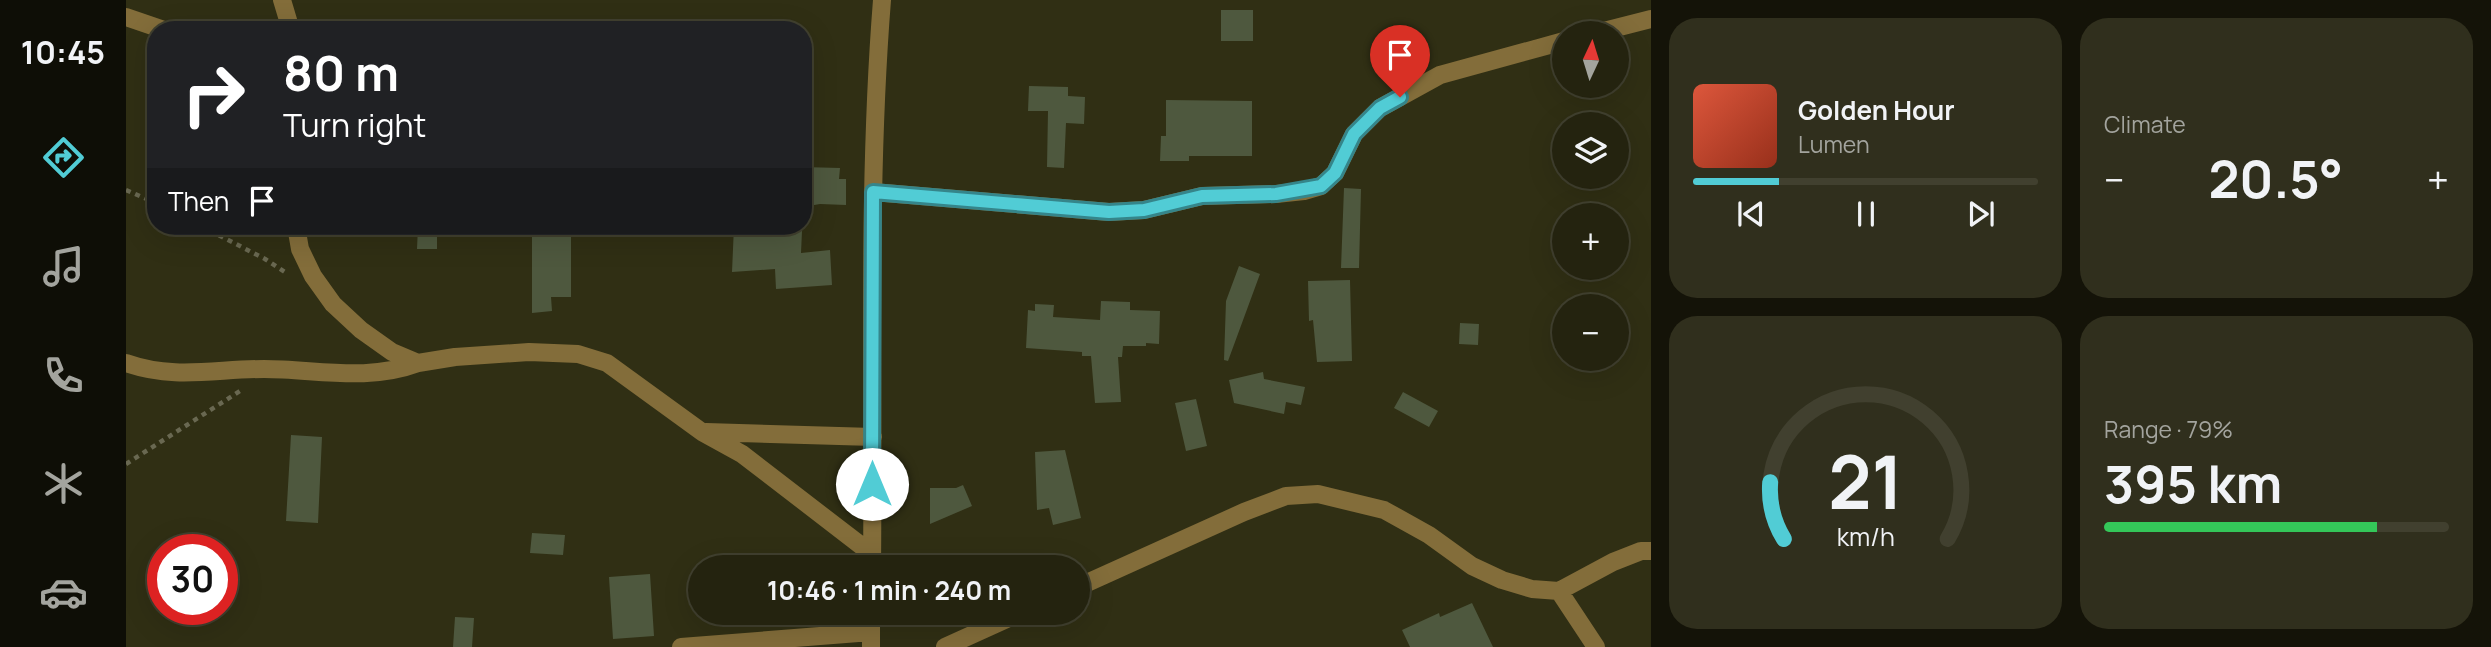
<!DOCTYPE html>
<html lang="en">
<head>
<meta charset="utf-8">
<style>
  :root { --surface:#24230f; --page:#302f1d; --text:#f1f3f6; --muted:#a3a49e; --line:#41402f; --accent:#51ccd5 }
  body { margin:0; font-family:Manrope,sans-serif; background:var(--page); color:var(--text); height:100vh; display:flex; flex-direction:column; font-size:26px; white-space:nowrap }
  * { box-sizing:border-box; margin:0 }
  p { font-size:23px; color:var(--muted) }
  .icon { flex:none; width:38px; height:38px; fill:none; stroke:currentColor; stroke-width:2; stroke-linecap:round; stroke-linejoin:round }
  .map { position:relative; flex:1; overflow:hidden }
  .details { display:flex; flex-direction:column; gap:18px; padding:18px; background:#141308; width:840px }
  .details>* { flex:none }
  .hud { position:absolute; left:21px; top:21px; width:665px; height:214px; border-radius:28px; box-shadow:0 7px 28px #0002,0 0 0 2px var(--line); background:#202124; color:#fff; overflow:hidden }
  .needle { width:46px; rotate:4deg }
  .fabs { position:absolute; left:1426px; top:21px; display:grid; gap:14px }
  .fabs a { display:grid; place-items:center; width:77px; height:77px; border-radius:50%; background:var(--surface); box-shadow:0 7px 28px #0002,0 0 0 2px var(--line); font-size:35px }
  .speed { position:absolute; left:21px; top:534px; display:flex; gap:14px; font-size:35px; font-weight:700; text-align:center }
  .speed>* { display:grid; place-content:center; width:91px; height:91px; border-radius:50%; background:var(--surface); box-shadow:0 7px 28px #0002,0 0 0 2px var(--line); line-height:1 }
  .speed .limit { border:10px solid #d22; background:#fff; color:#111 }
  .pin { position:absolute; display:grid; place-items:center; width:60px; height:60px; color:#fff; margin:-72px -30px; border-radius:50% 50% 50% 0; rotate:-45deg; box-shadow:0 0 7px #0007 }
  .pin .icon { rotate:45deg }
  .me { position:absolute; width:77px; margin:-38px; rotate:0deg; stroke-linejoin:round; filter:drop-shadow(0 0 5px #0008) }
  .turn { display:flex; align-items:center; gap:24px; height:147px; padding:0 21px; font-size:32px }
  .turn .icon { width:91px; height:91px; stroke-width:2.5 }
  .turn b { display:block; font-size:49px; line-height:60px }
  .then { display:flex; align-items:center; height:66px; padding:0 21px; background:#0003; gap:14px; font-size:26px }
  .big { font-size:52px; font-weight:700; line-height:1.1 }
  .details .card { flex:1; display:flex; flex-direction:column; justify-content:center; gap:10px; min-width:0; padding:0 24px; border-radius:28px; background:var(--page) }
  .details .dial { align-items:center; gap:0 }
  .dial svg { height:182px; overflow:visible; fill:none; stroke:var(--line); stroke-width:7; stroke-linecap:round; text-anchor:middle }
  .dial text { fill:var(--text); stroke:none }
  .song { display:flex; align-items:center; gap:21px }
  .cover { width:84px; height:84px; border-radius:10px; background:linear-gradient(135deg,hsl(10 70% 55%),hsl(10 70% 35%)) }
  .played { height:7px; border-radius:4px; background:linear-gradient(90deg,var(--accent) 25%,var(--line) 25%) }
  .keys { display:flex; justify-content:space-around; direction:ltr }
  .heat { display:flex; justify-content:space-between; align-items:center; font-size:38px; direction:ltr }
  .charge { height:10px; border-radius:5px; background:linear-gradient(90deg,#34c759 79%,var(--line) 0) }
  .details .tiles { flex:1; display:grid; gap:18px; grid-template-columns:repeat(2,1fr) }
  .trip { position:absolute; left:562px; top:555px; width:402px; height:70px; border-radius:35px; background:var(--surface); box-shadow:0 7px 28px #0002,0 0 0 2px var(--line); font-weight:700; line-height:70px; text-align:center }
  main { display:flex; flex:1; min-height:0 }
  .tabs { display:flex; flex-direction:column; width:126px; justify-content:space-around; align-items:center; background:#0e0e06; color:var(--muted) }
  .tabs .icon { width:49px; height:49px }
  .tabs .active { color:var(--accent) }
  .tabs b { font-size:32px; color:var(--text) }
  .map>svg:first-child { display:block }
</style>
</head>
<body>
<main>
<nav class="tabs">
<b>10:45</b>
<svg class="icon active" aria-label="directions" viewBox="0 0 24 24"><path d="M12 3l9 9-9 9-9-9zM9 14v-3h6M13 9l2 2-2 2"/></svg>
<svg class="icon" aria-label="music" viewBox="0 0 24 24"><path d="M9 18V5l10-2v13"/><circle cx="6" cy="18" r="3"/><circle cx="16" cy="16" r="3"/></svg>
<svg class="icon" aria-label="phone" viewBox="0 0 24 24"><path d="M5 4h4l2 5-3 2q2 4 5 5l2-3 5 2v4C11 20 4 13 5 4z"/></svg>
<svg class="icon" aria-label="climate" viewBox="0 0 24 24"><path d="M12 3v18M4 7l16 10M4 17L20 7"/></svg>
<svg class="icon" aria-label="car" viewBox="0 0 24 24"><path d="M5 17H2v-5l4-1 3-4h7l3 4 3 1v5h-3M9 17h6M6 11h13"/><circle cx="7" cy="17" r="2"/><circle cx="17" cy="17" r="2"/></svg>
</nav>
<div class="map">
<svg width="1525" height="647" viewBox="0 0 1525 647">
  <rect width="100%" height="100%" fill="#302f14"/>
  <path fill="#4e583e" d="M1095,10H1127V41H1095Z
    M903,86L942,87V96L959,97L958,124L940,123L938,168L921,167L922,111H902Z
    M1040,100L1126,101V156H1063V161H1034L1035,136H1040Z
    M677,167L714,168L713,179H720V205L694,204L677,207Z
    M1218,188L1235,189L1233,268H1215Z
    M292,226H311V249H291Z
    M608,226H636V234L676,231L675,253L704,250L706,285L650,289L649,269L606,272Z
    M445,231V297H425L426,311L406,313V232Z
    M1113,266L1134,274L1102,361L1098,360L1100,301Z
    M1224,280L1226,361L1191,362L1187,320L1183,321L1182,281Z
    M975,301L1004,302V310L1034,311L1033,344L1020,343V346H997L996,357H992L995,402L969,403L965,356H956V352L900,348L902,310L909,311V304L928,305L927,317L974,320Z
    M1334,323L1353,324L1352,345L1333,344Z
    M1137,372L1138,379L1179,387L1175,405L1160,402L1158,414L1108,403L1103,380Z
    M1277,392L1312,411L1303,427L1268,408Z
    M1070,399L1081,446L1060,451L1049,403Z
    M165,435L196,437L192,523L160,521Z
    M939,450L955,518L927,525L923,508L911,510L909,452Z
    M837,485L846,506L804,524V488H830Z
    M406,533L439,535L437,555L404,553Z
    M524,574L528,636L487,639L483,577Z
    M1346,603L1367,647H1284L1276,630L1313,613L1314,617Z
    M329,617L348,618L346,647H327Z"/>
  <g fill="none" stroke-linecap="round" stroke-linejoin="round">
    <path stroke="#696851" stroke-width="4.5" stroke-dasharray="5 5" stroke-linecap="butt" d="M0,190L30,203
      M75,226L139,259L162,274
      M0,464L114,391"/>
    <path stroke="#836d3a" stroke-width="18" d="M156,0L165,30
      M0,17L38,30
      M1470,33L1525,19
      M747,192L983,212L1018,210L1076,196L1150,194L1178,191L1195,186L1209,173L1228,134L1254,108L1314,75L1438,41
      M170,226L174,249L187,276L207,304L235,330L266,352L292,363L329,357L403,352L452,354L481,363L576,432L616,454L746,554
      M0,363C48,380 89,369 138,369C190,369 241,382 292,363
      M580,432L747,437
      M746,567C748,378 741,189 756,0
      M952,587L1118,512L1160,496L1192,494L1258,510L1303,535L1346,566L1376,580L1406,589L1433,591L1487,562L1515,551H1525
      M1433,591L1470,647
      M555,647L745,632
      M745,647V612
      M819,647L896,612"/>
  </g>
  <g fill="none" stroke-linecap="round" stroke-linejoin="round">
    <g stroke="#35858a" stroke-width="18">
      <path id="route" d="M746,484L747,192L983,212L1018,210L1076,196L1150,194L1195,186L1209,173L1228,134L1254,108L1274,97"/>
    </g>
    <use href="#route" stroke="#51ccd5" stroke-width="12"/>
  </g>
</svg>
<div class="fabs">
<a><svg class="needle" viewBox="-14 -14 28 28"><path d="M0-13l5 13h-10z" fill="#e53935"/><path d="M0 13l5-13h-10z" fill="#a3a49e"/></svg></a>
<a><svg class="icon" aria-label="layers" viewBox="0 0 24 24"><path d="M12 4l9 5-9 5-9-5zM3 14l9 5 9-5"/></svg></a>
<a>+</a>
<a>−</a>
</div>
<div class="speed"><div class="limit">30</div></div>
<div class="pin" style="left:1274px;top:97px;background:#d93025"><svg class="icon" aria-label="arrive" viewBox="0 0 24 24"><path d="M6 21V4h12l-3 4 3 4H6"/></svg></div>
<svg class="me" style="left:746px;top:484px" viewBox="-20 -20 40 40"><circle r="19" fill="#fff"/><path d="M0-13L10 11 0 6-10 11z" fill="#51ccd5"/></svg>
<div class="trip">10:46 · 1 min · 240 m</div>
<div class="hud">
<div class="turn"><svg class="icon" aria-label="right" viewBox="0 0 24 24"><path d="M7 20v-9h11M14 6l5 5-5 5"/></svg><div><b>80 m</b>Turn right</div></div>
<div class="then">Then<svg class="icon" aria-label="arrive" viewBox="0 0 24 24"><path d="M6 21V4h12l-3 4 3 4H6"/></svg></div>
</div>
</div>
<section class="details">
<div class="tiles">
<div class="card">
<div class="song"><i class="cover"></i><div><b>Golden Hour</b><p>Lumen</p></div></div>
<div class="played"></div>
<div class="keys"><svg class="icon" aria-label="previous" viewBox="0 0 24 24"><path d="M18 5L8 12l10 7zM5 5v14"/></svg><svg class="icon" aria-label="pause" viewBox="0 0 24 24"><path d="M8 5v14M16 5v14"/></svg><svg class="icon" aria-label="next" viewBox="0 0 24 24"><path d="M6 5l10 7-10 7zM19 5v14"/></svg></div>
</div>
<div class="card"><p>Climate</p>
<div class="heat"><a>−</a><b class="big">20.5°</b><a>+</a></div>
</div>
<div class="card dial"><svg viewBox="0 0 100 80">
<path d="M14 69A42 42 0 1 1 86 69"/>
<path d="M14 69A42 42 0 0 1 8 44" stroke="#51ccd5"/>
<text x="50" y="56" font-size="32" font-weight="700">21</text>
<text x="50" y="72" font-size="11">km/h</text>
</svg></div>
<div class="card"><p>Range · 79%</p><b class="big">395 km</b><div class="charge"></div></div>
</div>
</section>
</main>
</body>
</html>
